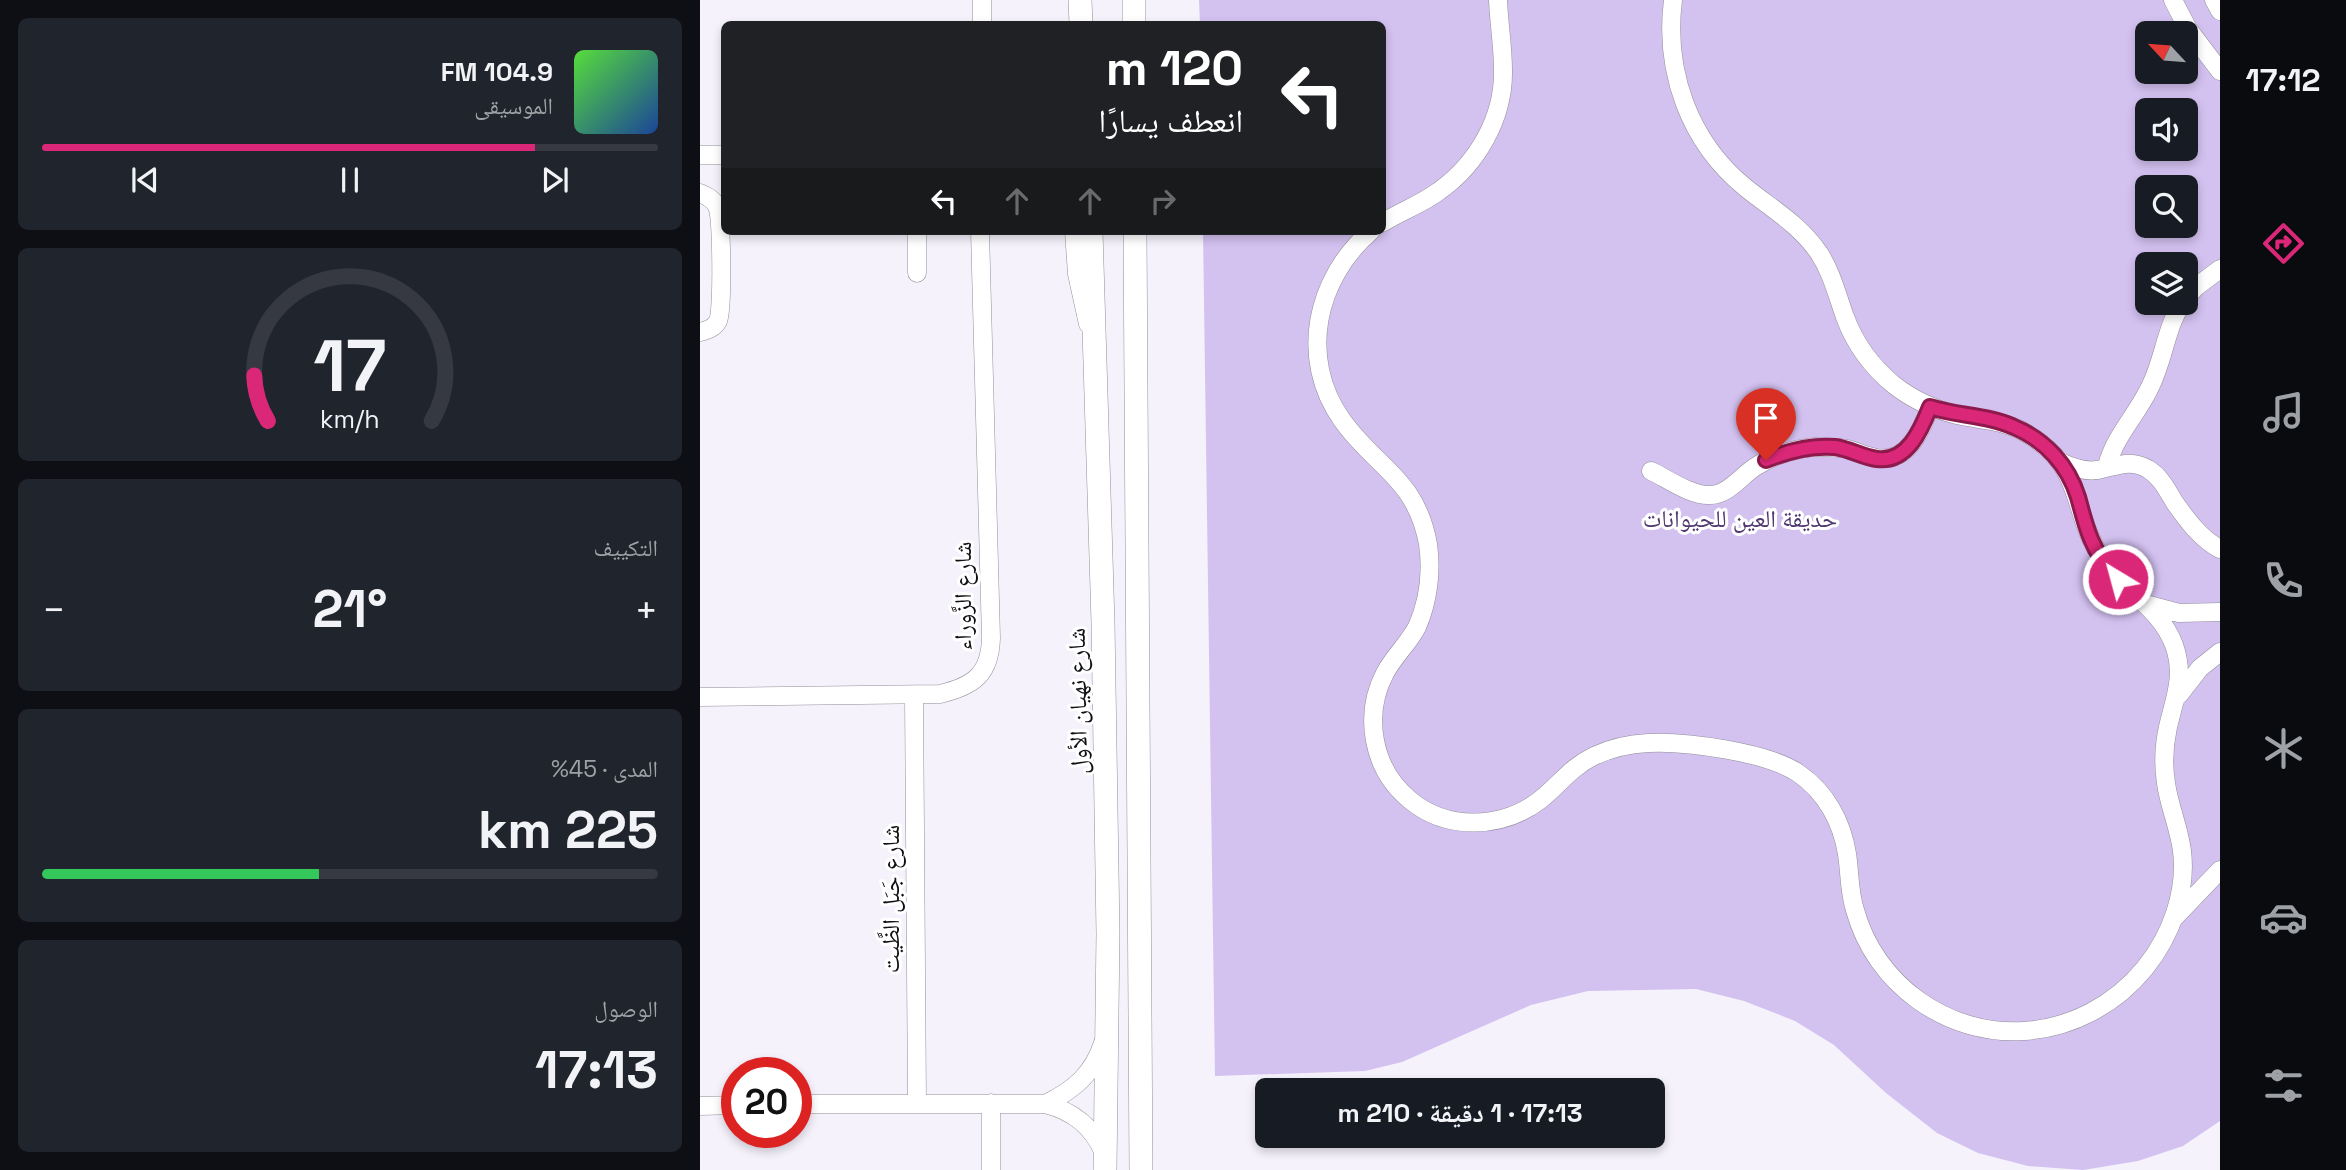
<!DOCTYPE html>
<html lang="ar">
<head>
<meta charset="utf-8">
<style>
  :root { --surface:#171b24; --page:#20242c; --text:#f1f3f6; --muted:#9ea1a6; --line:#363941; --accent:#db2777 }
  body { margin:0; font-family:"Space Grotesk","Noto Naskh Arabic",sans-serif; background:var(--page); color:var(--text); direction:rtl; height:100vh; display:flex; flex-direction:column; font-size:26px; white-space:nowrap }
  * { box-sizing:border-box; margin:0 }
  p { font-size:23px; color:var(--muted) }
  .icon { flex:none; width:38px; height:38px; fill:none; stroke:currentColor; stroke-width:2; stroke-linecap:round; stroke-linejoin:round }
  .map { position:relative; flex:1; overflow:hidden; direction:ltr }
  .side { display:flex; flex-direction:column; gap:18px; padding:18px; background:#0d0f14; width:700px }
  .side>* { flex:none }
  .banner { position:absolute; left:21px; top:21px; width:665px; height:214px; border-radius:10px; box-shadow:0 4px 10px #0003; direction:rtl; background:#202124; color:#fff; overflow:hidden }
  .needle { width:46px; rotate:296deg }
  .fabs { position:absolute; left:1435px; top:21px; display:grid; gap:14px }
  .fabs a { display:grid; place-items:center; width:63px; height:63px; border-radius:10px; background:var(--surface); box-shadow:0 4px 10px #0003; font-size:35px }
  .speed { position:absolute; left:21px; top:1057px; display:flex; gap:14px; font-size:35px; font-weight:700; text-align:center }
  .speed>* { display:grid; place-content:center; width:91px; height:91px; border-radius:50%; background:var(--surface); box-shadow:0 4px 10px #0003; line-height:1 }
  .speed .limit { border:10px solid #d22; background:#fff; color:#111 }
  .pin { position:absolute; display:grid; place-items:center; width:60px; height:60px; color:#fff; margin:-72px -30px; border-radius:50% 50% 50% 0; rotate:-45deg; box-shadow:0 0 7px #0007 }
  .pin .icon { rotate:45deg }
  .me { position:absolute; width:77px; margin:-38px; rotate:323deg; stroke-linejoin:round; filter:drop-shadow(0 0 5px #0008) }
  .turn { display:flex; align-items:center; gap:24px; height:147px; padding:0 28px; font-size:32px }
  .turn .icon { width:91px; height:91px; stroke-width:2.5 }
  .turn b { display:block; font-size:49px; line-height:60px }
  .lanes { display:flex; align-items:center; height:66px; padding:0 28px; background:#0003; justify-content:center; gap:35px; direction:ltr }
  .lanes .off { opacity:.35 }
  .big { font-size:52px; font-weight:800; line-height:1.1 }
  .side .widget { flex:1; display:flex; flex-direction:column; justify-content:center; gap:10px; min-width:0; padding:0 24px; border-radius:10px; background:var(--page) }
  .side .dial { align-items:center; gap:0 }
  .dial svg { height:182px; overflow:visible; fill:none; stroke:var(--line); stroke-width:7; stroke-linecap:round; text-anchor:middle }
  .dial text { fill:var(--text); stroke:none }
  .song { display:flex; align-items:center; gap:21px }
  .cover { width:84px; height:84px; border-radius:10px; background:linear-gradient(135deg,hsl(110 70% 55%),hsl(220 70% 35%)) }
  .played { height:7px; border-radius:4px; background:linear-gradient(90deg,var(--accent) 80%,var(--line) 80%) }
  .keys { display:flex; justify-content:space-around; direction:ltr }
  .heat { display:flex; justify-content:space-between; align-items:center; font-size:38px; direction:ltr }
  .charge { height:10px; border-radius:5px; background:linear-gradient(90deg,#34c759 45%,var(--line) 0) }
  .trip { position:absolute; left:555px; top:1078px; width:410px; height:70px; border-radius:10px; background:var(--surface); box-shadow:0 4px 10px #0003; font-weight:800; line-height:70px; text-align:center; direction:rtl }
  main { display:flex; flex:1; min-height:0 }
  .tabs { display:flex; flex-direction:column; width:126px; justify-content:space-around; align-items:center; background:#090b0e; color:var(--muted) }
  .tabs .icon { width:49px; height:49px }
  .tabs .selected { color:var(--accent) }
  .tabs b { font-size:32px; color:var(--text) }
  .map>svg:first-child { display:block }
</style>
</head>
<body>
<main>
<nav class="tabs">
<b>17:12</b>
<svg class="icon selected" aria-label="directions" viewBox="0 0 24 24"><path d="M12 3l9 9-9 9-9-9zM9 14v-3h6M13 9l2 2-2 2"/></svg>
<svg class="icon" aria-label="music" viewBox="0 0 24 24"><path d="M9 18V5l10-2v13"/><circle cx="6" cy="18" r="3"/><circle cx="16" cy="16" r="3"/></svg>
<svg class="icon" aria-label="phone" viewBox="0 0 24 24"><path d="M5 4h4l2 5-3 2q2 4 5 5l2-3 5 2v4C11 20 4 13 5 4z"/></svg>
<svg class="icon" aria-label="climate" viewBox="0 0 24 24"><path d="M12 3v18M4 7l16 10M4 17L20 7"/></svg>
<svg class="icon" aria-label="car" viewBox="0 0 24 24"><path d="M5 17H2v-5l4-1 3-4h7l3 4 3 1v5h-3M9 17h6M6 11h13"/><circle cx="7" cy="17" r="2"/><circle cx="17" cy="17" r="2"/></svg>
<svg class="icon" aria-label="filters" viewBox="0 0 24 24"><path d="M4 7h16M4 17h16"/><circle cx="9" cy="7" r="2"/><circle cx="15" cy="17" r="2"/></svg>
</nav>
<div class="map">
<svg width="1520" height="1170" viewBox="0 0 1520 1170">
  <rect width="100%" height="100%" fill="#f5f2fc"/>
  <path fill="#d3c1f0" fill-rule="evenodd" d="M499,0H1520V1121L1483,1146L1438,1161L1383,1170L1328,1166L1278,1153L1237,1133L1186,1093L1134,1045L1095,1021L1044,1001L996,989L888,991L831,1005L702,1062L665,1071L515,1076L503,231H682V24H500ZM1447,33H1486V72H1447ZM1447,110H1486V149H1447ZM1447,187H1486V226H1447ZM1447,264H1486V303H1447Z"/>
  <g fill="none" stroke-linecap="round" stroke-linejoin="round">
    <g stroke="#928e98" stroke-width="19">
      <path id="minor" d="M1473,0L1488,29L1520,71
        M1514,0L1520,11
        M282,24V0
        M0,155H24
        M0,193C7,196 13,199 17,206C22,218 23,310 18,321C14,328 8,330 0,332
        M682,223C701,211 722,204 739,191C777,164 804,118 803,70C803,47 799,24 798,0
        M217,231V273
        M374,231L377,274L388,324
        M671,231C616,278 598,358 642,420C676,468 716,478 728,544C732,572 728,602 717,627C708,644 694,656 685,673C663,715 672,769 710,800C747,831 802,829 840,800C859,785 871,767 894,756C911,748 929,744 948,743C985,741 1067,752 1098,773C1126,792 1142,822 1147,854C1150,873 1149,892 1155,910C1175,984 1247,1036 1324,1031C1371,1028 1415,1005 1445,968C1471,936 1487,892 1482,851C1479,827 1469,806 1466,783C1463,764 1464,745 1468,727C1475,697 1485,675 1474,645C1460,607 1424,592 1403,560C1369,511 1387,467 1324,432C1303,420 1280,420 1257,415C1233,409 1213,400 1194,385C1172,367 1155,344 1145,317C1137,295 1132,273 1119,253C1099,224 1072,209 1046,188C989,142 964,71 973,0
        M1486,298L1496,287L1520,269
        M1360,462C1371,467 1384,472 1397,470C1416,467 1429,458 1448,469C1461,477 1467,490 1475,503C1487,520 1501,539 1520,549
        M1407,466C1415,435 1438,414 1451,385C1464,358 1466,328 1482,303
        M951,471C968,479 991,496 1010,495C1028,495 1041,476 1055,467C1073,455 1094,449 1115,447C1126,447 1137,447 1147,449C1165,454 1180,464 1198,455C1215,446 1224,423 1230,407
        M1449,605L1479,613L1520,612
        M1479,695L1500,668L1520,652
        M214,696L217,1103
        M0,697L240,694C274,686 290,674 291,638L280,231
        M1475,917L1520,870
        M291,1103V1170
        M96,1104H345C373,1111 392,1126 404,1153
        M345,1104C374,1090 393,1074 403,1043
        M0,1106L37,1105"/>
    </g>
    <g stroke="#928e98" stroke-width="24">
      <path id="major" d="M380,0L381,24
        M434,0V24
        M391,231L403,623L408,933L405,1170
        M435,231L441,1170"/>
    </g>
    <use href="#minor" stroke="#fff" stroke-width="18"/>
    <use href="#major" stroke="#fff" stroke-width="23"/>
  </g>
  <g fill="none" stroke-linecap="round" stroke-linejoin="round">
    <g stroke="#8e194d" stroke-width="18">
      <path id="route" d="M1066,460C1088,451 1111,445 1135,447C1150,449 1162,457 1177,459C1207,463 1221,430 1230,407C1258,416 1288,415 1314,427C1345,440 1368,465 1378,497C1382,511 1385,525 1391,539C1397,554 1407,567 1418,579"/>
    </g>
    <use href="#route" stroke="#db2777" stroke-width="12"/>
  </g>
  <g text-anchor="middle" stroke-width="6" stroke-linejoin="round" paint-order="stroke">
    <g font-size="24" fill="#503770" stroke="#fff">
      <text x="1040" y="527">حديقة العين للحيوانات</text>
    </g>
    <g font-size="24" fill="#100f13" stroke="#fff">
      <text transform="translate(263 596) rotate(-90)" y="8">شارع الزَّوراء</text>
      <text transform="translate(378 701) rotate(-91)" y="8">شارع نهيان الأول</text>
      <text transform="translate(191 899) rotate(-90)" y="8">شارع جَبَل الظَّيت</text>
    </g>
  </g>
</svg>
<div class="fabs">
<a><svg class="needle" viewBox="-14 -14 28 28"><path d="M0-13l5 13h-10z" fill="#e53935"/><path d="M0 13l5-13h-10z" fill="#9ea1a6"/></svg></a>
<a><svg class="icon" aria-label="sound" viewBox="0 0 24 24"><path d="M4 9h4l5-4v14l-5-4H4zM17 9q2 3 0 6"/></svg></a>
<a><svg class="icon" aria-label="search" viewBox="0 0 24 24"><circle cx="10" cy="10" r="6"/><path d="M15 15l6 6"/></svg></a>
<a><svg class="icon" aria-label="layers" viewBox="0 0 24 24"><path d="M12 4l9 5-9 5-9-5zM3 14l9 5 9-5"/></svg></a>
</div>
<div class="speed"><div class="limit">20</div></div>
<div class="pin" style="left:1066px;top:460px;background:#d93025"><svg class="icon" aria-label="arrive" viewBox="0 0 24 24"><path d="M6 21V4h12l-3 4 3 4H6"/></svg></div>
<svg class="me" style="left:1418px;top:579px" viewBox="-20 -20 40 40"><circle r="17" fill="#db2777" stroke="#fff" stroke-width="3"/><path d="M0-11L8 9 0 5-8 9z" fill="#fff"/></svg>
<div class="trip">17:13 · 1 دقيقة · 210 m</div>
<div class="banner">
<div class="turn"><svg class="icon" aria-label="left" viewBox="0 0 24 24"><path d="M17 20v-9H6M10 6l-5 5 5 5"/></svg><div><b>120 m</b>انعطف يسارًا</div></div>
<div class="lanes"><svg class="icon" aria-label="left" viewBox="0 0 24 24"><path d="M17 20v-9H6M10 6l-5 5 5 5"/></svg><svg class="icon off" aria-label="ahead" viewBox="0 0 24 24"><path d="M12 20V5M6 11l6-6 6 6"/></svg><svg class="icon off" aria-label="ahead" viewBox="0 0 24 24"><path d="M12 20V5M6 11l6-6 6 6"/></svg><svg class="icon off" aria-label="right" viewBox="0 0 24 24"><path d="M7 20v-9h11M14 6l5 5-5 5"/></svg></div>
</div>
</div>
<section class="side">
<div class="widget">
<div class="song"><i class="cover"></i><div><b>104.9 FM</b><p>الموسيقى</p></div></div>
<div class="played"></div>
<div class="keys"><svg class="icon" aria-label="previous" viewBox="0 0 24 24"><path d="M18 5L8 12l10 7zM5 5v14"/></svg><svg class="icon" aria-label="pause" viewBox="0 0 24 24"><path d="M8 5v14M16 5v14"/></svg><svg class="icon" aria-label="next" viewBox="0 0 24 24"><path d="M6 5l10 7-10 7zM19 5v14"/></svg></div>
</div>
<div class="widget dial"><svg viewBox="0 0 100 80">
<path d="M14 69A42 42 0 1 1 86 69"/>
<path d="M14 69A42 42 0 0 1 8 49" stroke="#db2777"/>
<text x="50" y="56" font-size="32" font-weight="700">17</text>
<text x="50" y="72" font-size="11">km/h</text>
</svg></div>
<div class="widget"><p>التكييف</p>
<div class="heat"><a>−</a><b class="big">21°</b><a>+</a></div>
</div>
<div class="widget"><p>المدى · 45%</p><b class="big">225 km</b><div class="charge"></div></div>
<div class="widget"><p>الوصول</p><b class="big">17:13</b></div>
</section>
</main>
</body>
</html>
